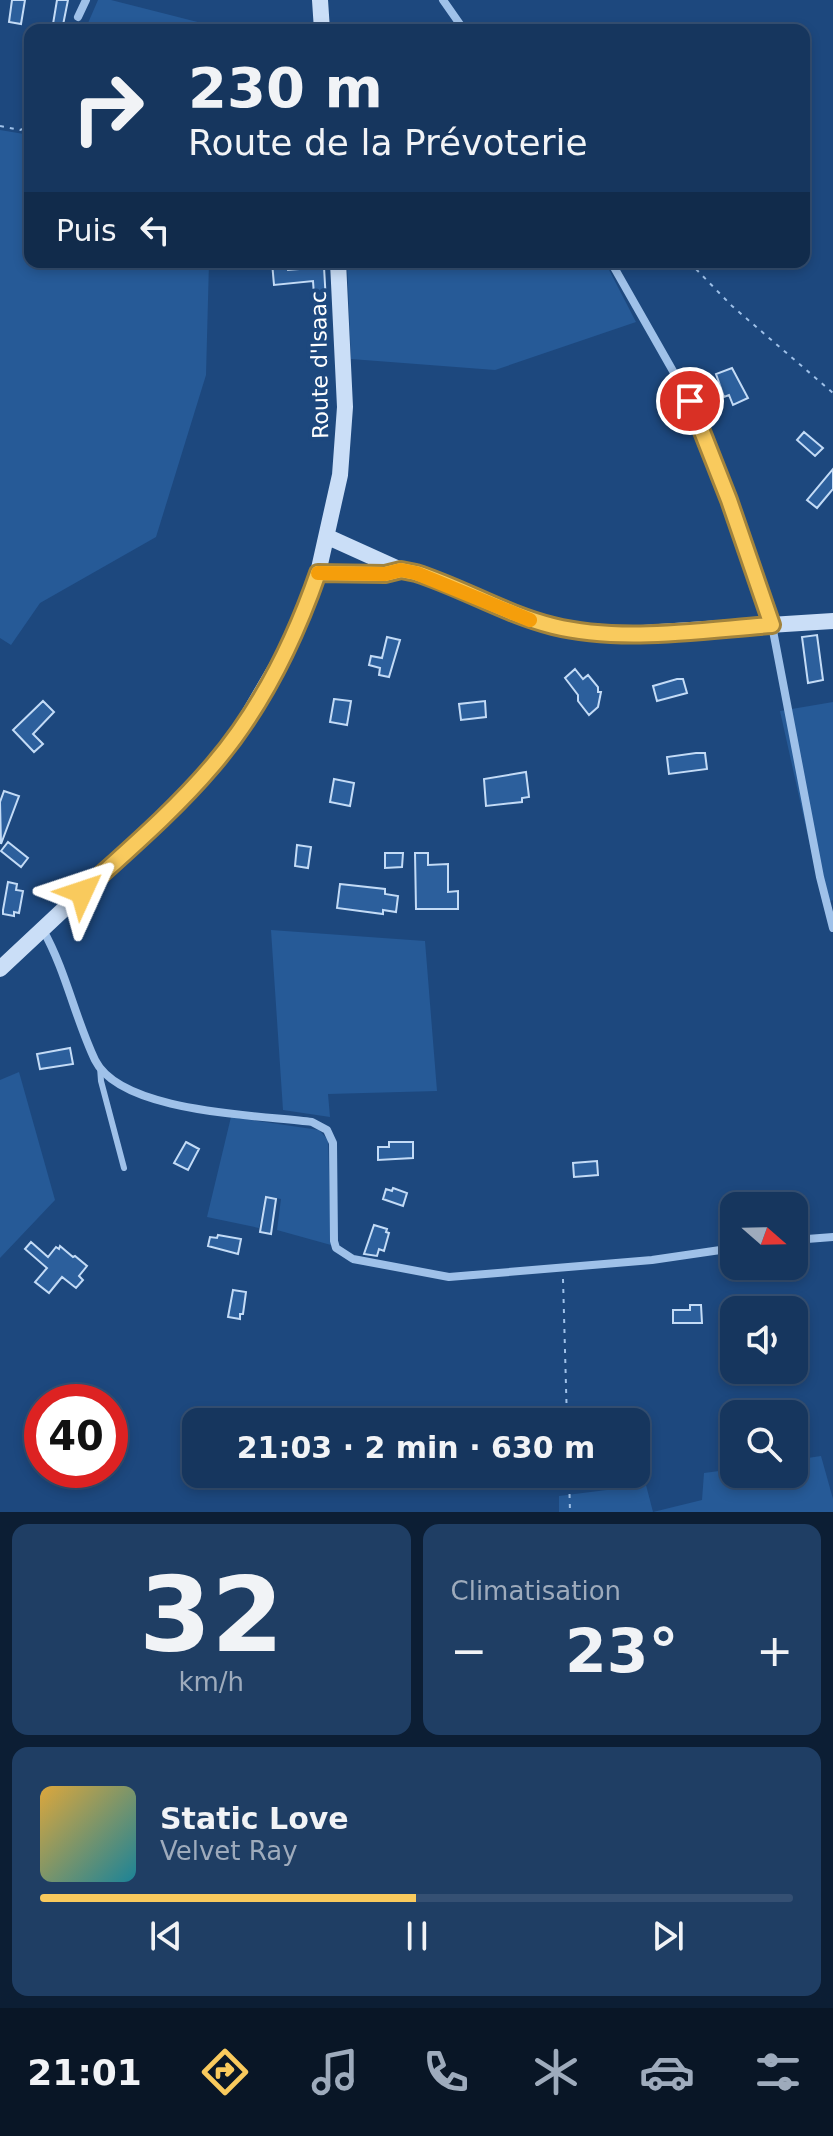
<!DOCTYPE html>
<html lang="fr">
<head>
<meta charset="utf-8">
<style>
  :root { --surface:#16365e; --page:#1f3e64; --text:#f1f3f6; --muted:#9eabbc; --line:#355073; --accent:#f9ca5d }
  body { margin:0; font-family:"DejaVu Sans",sans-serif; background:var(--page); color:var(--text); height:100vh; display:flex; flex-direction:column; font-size:30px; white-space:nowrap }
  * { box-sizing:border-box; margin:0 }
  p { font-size:26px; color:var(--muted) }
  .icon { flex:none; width:44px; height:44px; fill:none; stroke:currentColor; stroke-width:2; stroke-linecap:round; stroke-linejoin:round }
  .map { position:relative; height:1512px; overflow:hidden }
  .drawer { display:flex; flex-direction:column; gap:12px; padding:12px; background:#0c1e34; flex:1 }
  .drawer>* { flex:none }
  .banner { position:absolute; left:24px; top:24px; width:786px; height:244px; border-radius:16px; box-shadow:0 4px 12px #0003,0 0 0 2px var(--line); background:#16365e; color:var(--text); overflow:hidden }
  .needle { width:52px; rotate:110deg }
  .tools { position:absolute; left:720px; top:1192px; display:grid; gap:16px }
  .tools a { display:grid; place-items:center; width:88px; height:88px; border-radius:16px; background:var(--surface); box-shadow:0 4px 12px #0003,0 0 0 2px var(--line); font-size:40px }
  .speed { position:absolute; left:24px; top:1384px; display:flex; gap:16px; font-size:40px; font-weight:700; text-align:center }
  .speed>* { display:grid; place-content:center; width:104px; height:104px; border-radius:50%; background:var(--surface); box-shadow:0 4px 12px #0003,0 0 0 2px var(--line); line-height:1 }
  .speed .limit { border:12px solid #d22; background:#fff; color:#111 }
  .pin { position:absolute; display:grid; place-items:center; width:68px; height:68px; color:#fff; margin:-34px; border:4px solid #fff; border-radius:50%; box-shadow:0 2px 8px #0007 }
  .me { position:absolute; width:88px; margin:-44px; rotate:48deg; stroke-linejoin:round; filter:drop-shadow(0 0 6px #0008) }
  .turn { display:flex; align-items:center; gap:28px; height:168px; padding:0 32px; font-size:36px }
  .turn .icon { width:104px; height:104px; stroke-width:2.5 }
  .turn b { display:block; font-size:56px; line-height:68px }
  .then { display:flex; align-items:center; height:76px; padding:0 32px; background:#0003; gap:16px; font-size:30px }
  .big { font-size:60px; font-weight:600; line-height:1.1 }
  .drawer .widget { flex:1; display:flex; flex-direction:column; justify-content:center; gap:12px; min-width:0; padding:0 28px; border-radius:16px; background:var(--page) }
  .drawer .dial { align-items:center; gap:0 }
  .dial b { font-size:104px; line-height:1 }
  .song { display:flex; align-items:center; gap:24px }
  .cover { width:96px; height:96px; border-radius:12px; background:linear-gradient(135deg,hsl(40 70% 55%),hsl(190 70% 35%)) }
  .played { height:8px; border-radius:4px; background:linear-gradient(90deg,var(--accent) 50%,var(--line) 50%) }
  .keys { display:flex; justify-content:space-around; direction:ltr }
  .heat { display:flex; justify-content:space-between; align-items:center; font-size:44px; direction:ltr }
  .drawer .tiles { flex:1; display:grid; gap:12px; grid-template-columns:1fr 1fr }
  .widget:last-child { grid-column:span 2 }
  .trip { position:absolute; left:182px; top:1408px; width:468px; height:80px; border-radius:16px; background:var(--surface); box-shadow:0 4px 12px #0003,0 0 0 2px var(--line); font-weight:600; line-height:80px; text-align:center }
  .tabs { display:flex; height:128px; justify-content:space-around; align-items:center; background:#091626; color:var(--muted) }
  .tabs .icon { width:56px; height:56px }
  .tabs .on { color:var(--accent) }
  .tabs b { font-size:36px; color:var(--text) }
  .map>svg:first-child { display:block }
</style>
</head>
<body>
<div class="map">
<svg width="833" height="1512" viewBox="0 0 833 1512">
  <rect width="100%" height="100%" fill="#1d487e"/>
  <path fill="#265a97" d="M98,0H111L229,30H85Z
    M0,130L30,135V262H209L206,375L156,537L40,603L11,645L0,638Z
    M347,262H587L606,264L636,322L495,370L351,359Z
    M833,702V900L823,904L780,711Z
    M271,930L425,941L437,1091L328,1094L330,1117L283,1110Z
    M19,1072L55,1200L0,1258V1080Z
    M231,1117L319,1130L328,1140L331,1245L277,1230L281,1199L265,1196L259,1228L207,1217Z
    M821,1456L833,1499V1512H559V1496L646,1485L653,1512L702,1500L704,1473L734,1469V1474H794V1460Z"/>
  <path fill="#2c5f9c" stroke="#c3dbf6" stroke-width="2" d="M12,0H25L21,24L9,22Z
    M57,0H68L62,30H52Z
    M272,262H286L288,270L324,267L328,337L317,338L313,281L274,285Z
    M732,368L748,398L733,405L729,395L724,397L716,374Z
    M804,432L823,448L815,456L797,440Z
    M833,469V489L817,508L807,500Z
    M817,635L823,680L808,683L802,637Z
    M387,637L400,640L389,677L379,675L380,668L369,665L371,656L382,658Z
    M575,669L583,679L588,675L598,687V692H601L598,707L589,715L578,701V695L565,678Z
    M677,679H683L687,693L657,701L653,686Z
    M334,699L351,701L347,725L330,722Z
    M43,701L54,712L33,734L43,744L34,752L13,730Z
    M485,701L486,717L461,720L459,704Z
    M696,753H705L707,769L669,774L667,757Z
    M526,772L529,797L522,798V802L486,806L484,779Z
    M334,779L354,783L350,806L330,802Z
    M4,791L19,796L1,844L0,802Z
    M8,842L28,858L21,867L1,851Z
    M297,845L311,847L308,868L295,866Z
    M385,853H403L402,867L385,868Z
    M415,853H428V865L448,864V892L458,891V909H416Z
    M8,882L17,884L16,890L23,891L19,913L14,912V916L3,914V910Z
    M340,884L385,889V894L398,896L396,912L383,910V914L337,908Z
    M70,1048L73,1064L40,1069L37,1054Z
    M186,1142L199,1149L188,1170L174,1163Z
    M389,1142H413V1158L378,1160V1147H389Z
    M597,1161L598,1175L574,1177L573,1163Z
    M393,1188L407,1193L403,1206L383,1199L386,1189L392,1191Z
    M266,1197L276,1199L271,1234L260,1232Z
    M374,1225L387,1229L386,1232L389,1233L384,1251L379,1249L377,1256L364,1254Z
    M218,1235L241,1239L238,1254L208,1246L210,1237L217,1238Z
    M31,1242L48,1257L56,1247L59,1249L60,1246L73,1257L75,1256L87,1266L79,1276L83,1280L76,1288L62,1277L49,1293L35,1282L47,1268L25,1249Z
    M233,1290L246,1292L243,1314H240V1319L228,1317Z
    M732,1297L758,1300L757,1310H732Z
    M690,1305H701L702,1323H673V1310H690Z"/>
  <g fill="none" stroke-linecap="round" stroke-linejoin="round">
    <path stroke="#9fc1e9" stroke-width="2" stroke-dasharray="4 6" stroke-linecap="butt" d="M0,126L20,130L30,126
      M689,262L732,306L833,393
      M563,1279L567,1422
      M569,1474L570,1512"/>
    <path stroke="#9fc1e9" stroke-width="6" d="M100,1067L101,1081L124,1168"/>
    <path stroke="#9fc1e9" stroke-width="8" d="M443,0L464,30
      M78,17L86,0
      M611,262L690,401L771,620L820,877L833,928
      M43,930C66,971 75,1018 95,1060C121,1113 259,1115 312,1122L327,1130L333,1143L334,1241L336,1248L353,1259L449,1277L652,1260L734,1248
      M794,1240L833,1237"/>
    <path stroke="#cadef7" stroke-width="16" d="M320,0L322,30
      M328,537L401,570L435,579L527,619L574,630L628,634L833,621
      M318,573L385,574L401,570
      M0,969L189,792L238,733L288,647L318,573L340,475L345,407L338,262"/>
  </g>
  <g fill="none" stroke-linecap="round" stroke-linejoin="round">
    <g stroke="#a2833c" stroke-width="20">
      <path id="route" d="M82,892C127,851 174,811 213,765C261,709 294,642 318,573L385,574L401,570L416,573C463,588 505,614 553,626C621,643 703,630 772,625L729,500L690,401"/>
    </g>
    <use href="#route" stroke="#f9ca5d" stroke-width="14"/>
    <path stroke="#f59e0b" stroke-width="14" d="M318,573L385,574L401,570L416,573L530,620"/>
  </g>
  <g text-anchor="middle" stroke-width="8" stroke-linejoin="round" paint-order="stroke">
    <g font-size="22" fill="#fff" stroke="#1d487e">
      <text transform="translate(319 365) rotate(-91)" y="8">Route d'Isaac</text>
    </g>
  </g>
</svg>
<div class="tools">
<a><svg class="needle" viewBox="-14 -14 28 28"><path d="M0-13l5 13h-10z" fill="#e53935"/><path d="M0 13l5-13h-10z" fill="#9eabbc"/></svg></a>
<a><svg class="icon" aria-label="sound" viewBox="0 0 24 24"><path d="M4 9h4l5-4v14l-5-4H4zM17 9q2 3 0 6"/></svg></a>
<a><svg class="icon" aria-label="search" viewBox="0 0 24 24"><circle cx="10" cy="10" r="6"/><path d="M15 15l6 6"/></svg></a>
</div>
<div class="speed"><div class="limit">40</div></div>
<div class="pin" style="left:690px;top:401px;background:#d93025"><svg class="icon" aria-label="arrive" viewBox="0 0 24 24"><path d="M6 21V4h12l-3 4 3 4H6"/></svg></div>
<svg class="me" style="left:82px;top:892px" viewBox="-20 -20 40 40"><path d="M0-17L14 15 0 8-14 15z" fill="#f9ca5d" stroke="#fff" stroke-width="4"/></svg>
<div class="trip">21:03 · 2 min · 630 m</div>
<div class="banner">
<div class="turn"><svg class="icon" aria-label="right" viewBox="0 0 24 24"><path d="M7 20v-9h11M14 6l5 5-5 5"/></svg><div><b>230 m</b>Route de la Prévoterie</div></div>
<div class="then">Puis<svg class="icon" aria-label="left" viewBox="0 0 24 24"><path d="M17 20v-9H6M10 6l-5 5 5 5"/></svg></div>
</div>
</div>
<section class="drawer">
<div class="tiles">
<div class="widget dial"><b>32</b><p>km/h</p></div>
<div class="widget"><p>Climatisation</p>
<div class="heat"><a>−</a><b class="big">23°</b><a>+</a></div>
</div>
<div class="widget">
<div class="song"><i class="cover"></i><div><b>Static Love</b><p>Velvet Ray</p></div></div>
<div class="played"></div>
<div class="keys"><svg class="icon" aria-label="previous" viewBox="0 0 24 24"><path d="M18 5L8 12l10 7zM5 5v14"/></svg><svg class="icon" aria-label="pause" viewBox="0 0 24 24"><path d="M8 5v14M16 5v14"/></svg><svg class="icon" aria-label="next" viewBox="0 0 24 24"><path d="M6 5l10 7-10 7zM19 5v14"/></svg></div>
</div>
</div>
</section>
<nav class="tabs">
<b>21:01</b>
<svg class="icon on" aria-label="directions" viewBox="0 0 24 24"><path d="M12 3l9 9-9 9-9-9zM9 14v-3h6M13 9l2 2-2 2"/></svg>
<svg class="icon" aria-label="music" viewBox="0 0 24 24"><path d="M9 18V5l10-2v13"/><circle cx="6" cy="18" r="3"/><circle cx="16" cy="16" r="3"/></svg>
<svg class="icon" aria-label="phone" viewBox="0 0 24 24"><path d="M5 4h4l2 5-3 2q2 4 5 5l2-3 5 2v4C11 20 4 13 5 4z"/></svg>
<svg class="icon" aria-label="climate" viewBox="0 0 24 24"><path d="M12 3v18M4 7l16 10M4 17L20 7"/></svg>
<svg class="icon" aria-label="car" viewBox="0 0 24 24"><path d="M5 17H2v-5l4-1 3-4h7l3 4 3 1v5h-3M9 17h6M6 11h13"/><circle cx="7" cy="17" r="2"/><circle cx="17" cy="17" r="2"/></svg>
<svg class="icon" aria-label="filters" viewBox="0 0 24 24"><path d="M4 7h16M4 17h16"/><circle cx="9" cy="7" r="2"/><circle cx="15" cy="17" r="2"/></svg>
</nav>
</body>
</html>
